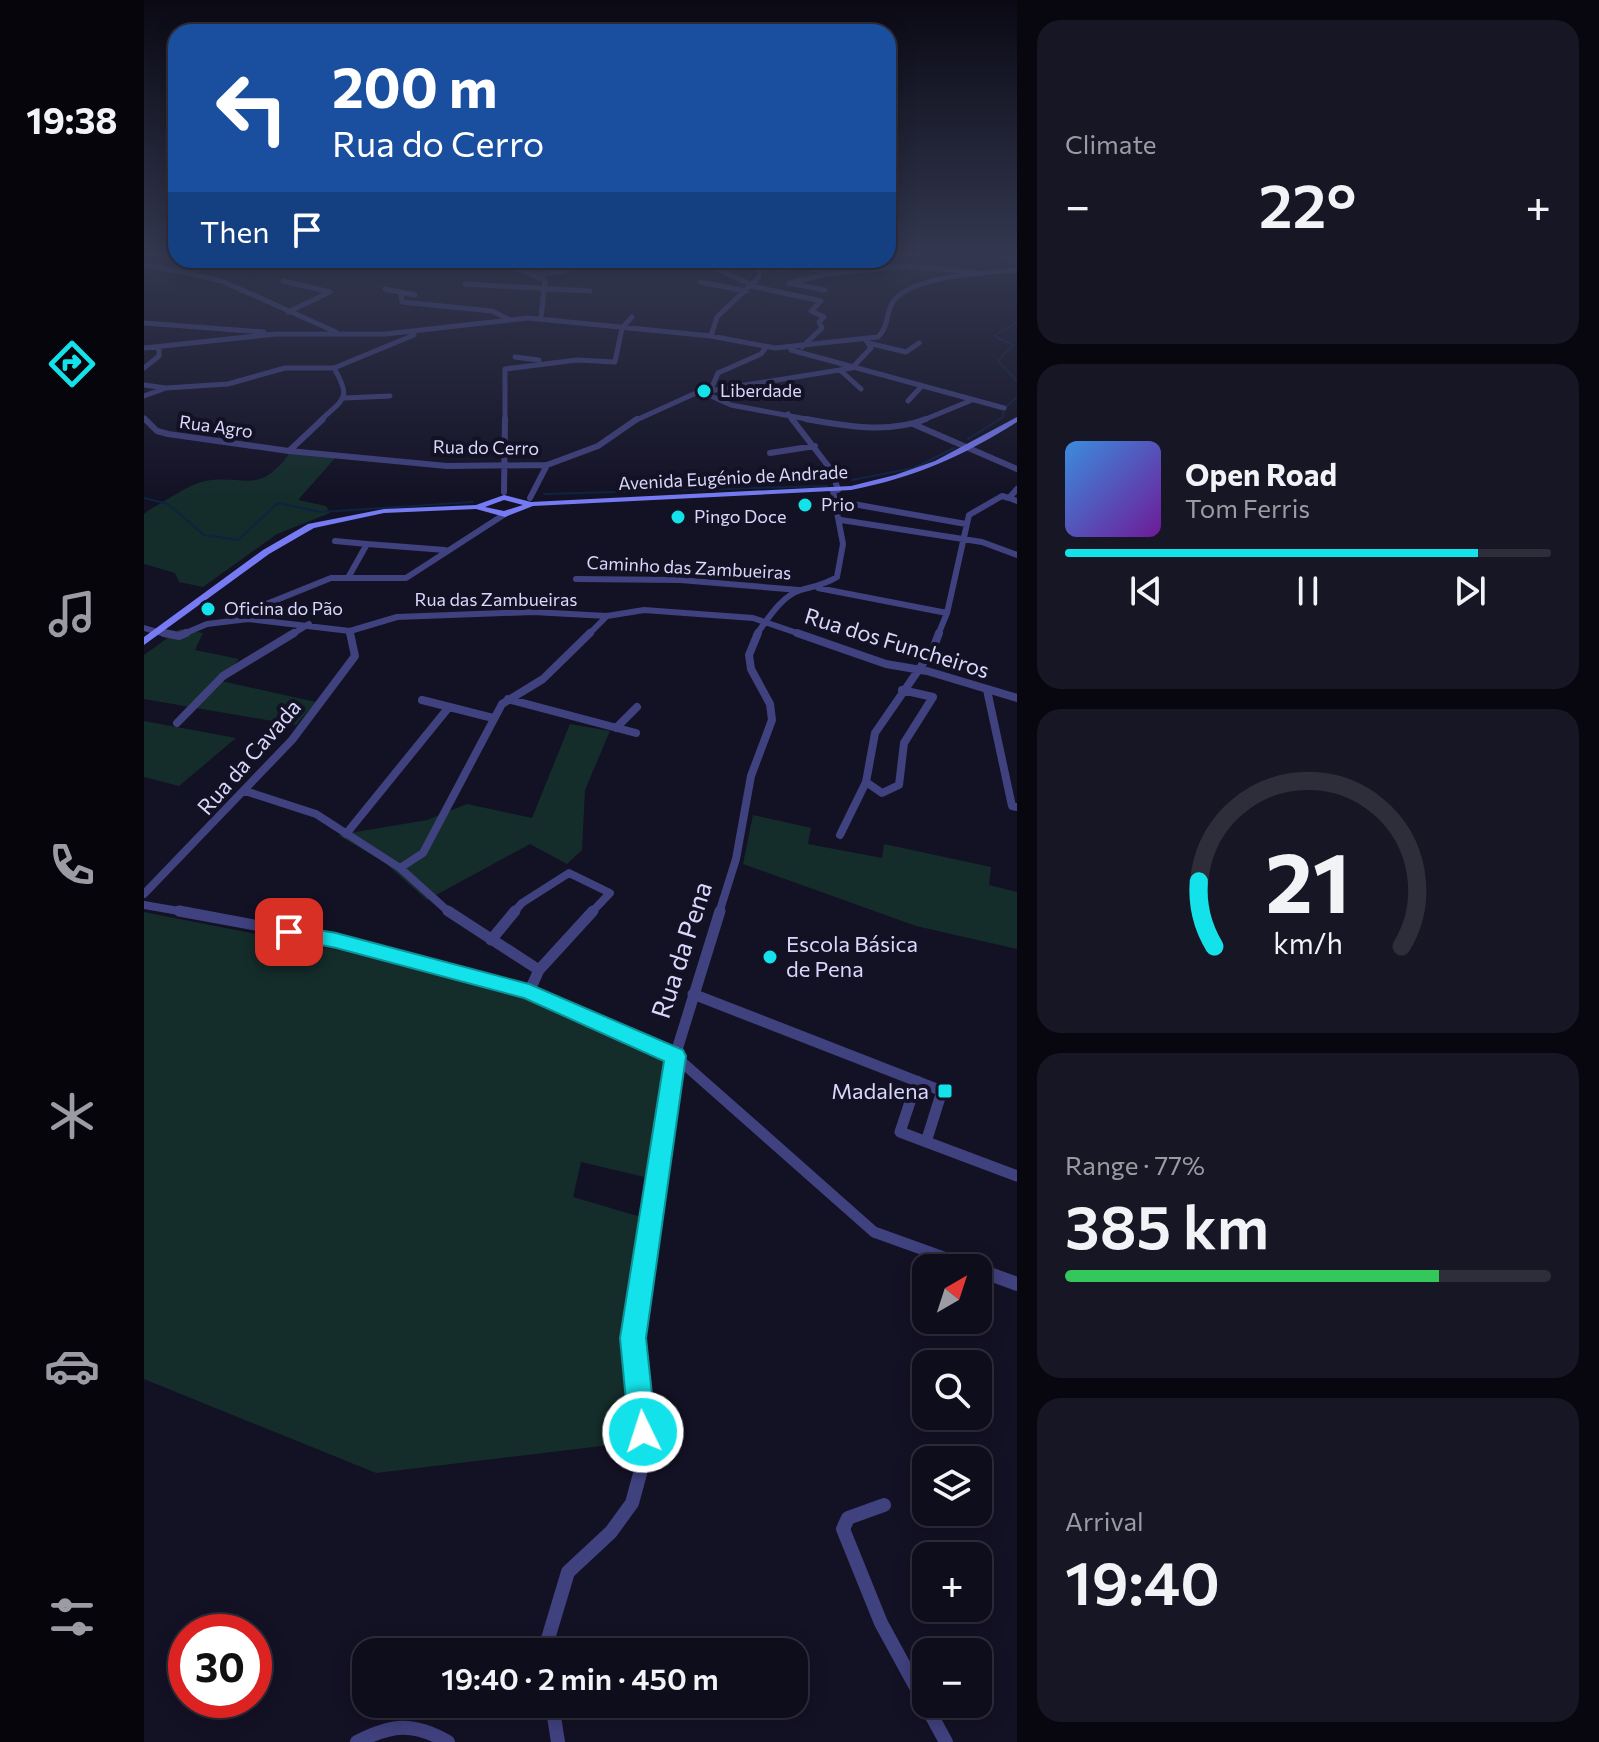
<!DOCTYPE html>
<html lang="en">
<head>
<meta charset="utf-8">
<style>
  :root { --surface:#0e0d1b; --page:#171624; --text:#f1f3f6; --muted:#9b9ca3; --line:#2e2d3a; --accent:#14e2ea }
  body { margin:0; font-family:Commissioner,sans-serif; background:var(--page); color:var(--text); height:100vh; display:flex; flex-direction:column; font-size:30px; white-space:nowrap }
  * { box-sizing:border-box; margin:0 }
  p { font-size:26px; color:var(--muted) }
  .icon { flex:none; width:44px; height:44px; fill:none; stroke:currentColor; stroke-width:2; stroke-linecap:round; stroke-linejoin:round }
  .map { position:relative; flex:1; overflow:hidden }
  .side { display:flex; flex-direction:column; gap:20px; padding:20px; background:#08070f; width:582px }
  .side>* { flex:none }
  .top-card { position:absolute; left:24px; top:24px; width:728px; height:244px; border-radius:24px; box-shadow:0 4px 20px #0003,0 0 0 2px var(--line); background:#1a4fa0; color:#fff; overflow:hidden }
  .needle { width:52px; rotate:39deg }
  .fabs { position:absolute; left:768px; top:1254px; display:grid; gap:16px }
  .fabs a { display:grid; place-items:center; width:80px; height:80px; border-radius:16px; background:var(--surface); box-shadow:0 4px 20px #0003,0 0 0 2px var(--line); font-size:40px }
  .speed { position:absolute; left:24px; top:1614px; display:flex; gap:16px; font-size:40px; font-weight:700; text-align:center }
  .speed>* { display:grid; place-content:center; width:104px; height:104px; border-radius:50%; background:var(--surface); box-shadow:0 4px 20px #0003,0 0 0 2px var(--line); line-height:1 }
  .speed .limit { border:12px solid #d22; background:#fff; color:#111 }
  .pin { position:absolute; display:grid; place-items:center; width:68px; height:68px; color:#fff; margin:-34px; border-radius:16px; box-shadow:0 4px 12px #0006 }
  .me { position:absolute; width:88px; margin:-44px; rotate:356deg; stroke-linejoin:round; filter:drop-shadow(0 0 6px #0008) }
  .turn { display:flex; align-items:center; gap:28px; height:168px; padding:0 32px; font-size:36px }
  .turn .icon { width:104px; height:104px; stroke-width:2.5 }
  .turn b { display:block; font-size:56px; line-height:68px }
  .then { display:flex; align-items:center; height:76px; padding:0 32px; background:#0003; gap:16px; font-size:30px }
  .big { font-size:60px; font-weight:600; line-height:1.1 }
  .side .card { flex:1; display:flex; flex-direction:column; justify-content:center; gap:12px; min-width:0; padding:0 28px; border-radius:24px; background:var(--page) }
  .side .dial { align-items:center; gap:0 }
  .dial svg { height:208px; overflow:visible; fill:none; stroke:var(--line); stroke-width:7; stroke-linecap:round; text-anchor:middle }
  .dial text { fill:var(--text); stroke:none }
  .song { display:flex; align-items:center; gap:24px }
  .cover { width:96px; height:96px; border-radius:12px; background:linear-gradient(135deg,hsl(210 70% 55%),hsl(280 70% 35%)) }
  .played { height:8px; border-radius:4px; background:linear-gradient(90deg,var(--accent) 85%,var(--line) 85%) }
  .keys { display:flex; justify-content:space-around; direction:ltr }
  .heat { display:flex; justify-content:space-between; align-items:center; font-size:44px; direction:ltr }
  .charge { height:12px; border-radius:6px; background:linear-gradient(90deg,#34c759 77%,var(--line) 0) }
  .trip { position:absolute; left:208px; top:1638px; width:456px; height:80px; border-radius:24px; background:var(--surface); box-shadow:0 4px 20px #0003,0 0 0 2px var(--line); font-weight:600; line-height:80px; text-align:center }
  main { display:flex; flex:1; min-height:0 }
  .dock { display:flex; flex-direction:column; width:144px; justify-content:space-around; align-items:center; background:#06050b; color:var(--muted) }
  .dock .icon { width:56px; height:56px }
  .dock .on { color:var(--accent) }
  .dock b { font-size:36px; color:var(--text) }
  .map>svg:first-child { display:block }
</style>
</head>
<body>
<main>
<nav class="dock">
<b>19:38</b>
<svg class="icon on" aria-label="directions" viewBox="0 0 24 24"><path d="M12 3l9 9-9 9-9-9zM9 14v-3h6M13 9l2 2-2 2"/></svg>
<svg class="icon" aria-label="music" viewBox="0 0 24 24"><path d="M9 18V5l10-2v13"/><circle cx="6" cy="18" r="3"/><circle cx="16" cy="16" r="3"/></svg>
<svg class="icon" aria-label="phone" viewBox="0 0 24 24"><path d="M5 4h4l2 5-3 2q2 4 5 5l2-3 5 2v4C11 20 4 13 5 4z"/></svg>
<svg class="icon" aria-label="climate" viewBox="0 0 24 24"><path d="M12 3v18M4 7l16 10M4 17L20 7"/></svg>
<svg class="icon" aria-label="car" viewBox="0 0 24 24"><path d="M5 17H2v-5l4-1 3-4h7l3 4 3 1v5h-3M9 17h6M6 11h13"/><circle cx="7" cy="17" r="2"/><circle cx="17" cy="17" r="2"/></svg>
<svg class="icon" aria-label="filters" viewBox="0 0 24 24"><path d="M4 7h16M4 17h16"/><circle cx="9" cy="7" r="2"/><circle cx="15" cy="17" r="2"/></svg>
</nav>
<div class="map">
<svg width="873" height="1742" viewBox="0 0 873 1742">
  <rect width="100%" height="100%" fill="#131124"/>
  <path fill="#142d2b" d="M38,260H111L100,269L72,263L55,272L26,267Z
    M145,454L192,457L154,500L182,506L186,513L133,534L59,587L35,582L31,573L0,564V514L5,510C22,501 43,485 61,481C100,474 114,496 145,454Z
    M36,629L59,633L51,650L95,659L77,681L172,702L152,725L0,699V655Z
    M0,721L92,738L35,786L0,777Z
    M426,724L466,731L441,790L438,850L423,864L386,844L283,900L240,862L194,835L283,820L323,804L388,818Z
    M609,815L667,828L664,844L738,858L740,844L847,867L845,885L873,892V949L772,926L599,864Z
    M0,912L198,951L375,996L524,1062L505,1178L437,1162L429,1197L497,1217L477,1336L491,1442L232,1473L0,1379Z"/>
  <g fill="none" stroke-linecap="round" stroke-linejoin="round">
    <path stroke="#0e233f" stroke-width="2" d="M873,322L850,336L869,345L854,361L873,381
      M862,407L873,397
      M824,439L859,417L860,409
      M708,480L770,468L810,448
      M400,494L683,486
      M0,498L24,504L60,535L94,540L134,503L177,512L329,502"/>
    <path stroke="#40417f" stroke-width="5" d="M855,254L873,263
      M350,260L401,280L397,318
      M554,260L608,285
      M645,260L684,274L760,266L830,272
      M0,264L78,281L192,332
      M234,264L246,260
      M617,264L636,269L656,264
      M392,275L420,271L438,260
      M680,275L645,283L681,290
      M139,281L186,292L144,312
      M556,282L602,291
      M321,284L446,291
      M607,286L677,301L667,311L680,317L675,322L678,328L658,347
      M241,289L271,295
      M257,293L258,302L348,311L364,319
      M0,323L120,332
      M567,336L573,317L615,277L616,260
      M724,343L762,352L775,343
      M0,348L132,334H242L384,318L567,336L631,348L734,337C746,326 741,309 752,298C773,276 843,272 873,270
      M647,350L860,408
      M371,357L395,360
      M0,368L15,356V348
      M696,370L717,389
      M0,385L22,388L0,396
      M568,387L574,373L617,354L622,347
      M22,388L84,384L141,368H190
      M556,391L587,405L673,421
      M201,398L246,396
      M764,401L776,388
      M644,414L649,421
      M0,418L3,421
      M176,421C200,398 208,399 190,368L270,335
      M361,421V369L433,360L471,362L478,328L488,317
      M490,421L552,393L708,368L727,348L722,340
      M777,421L828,400"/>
    <path stroke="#40417f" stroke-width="6" d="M1,419L13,431L24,434L145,451L303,466L403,465L454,446L493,419
      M648,419L688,471L694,490
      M662,419C701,426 744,434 782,419
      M769,424L873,469
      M145,451L179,419
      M626,453L671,446
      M873,489L865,498L873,501
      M360,492L361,419
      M386,498L403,465
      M692,501L822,524
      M697,520L838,542L873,555
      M191,541L223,544
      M205,576L223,544L301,550
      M432,579L536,580L655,590
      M674,588L803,613
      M90,617L187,578H262L361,514
      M206,631L207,635
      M14,632L30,635
      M37,635L63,624L104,619L206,631L253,617L389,612L463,616L500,610L609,618L659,635
      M147,635L165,624
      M444,635L463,616
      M612,635C624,619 637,596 657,590C671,586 680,585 693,577L699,544L689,491
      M794,635L803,613L825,515L858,496L865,498"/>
    <path stroke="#40417f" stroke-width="8" d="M20,633L35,636L42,633
      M653,633L742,664L783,671L873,698
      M843,690L868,806L873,807
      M364,699L492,733
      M278,700L349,718
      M33,723L79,676L150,633
      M472,728L493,707
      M722,782L738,793L755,785L760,743L789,697L758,690
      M101,791L172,814L256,868L306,913
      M202,834L305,707
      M696,835L722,782L731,733L789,649L795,633
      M256,868L279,853L358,704L399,679L446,633
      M0,894L148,740L211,656L206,633
      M0,905L46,913
      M369,913L378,903L425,873L466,893L447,913
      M575,913L592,859L607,776L628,720L626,704L607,669L605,655L614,633"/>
    <path stroke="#40417f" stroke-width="11" d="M35,911L192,940L385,992L531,1056L730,1232L830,1268
      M304,911L395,970
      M347,940L371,911
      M385,992L395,970L449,911
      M549,994L798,1091L782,1142
      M773,1081L756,1132L873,1176
      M834,1269L848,1275
      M498,1275L531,1056L576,911"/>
    <path stroke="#40417f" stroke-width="14" d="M843,1273L873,1284
      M740,1505L704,1518L699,1529L737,1623L802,1742
      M404,1652L403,1642L424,1572L467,1532L488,1503L500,1459L489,1338L499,1273
      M408,1704L414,1742
      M213,1742C248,1724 269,1722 304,1742"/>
    <path fill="#40417f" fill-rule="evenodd" d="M0,625L17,630L18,632L14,635L0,631Z"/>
    <path fill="#767af3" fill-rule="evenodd" d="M873,417V422C817,457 772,477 707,490L389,506L361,517L332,509L240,513L170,528L125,554L0,645V637L119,550L164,524L240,509L332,505L360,495L387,502L707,486L751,475L791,461ZM360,500L379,505L360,511L341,507Z"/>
  </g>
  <linearGradient id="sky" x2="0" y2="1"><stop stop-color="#0a0914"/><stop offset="0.51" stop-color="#333850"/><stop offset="1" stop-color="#333850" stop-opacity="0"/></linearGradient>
  <rect width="873" height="498" fill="url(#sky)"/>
  <path fill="#14e2ea" stroke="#0d9398" stroke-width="2" d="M145,925L192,933L385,984L539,1050L542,1056L502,1338L512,1432L508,1442L499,1446L489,1442L485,1432L476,1338L520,1061L380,998L192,948L138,937L135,932Z"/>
  <g fill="#14e2ea" stroke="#131124" stroke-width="3">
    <circle cx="560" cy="391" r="8"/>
    <circle cx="661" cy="505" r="8"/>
    <circle cx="534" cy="517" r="8"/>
    <circle cx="64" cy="609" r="8"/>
    <circle cx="626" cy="957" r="8"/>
    <rect x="793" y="1083" width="16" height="16" rx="4"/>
  </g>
  <g text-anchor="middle" stroke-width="8" stroke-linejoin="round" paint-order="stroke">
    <g font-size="18" fill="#d9d7fc" stroke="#131124" text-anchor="start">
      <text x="576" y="397">Liberdade</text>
      <text x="677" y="511">Prio</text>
      <text x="550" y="523">Pingo Doce</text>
      <text x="80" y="615">Oficina do Pão</text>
    </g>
    <g font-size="18" fill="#d9d7fc" stroke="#131124">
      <text transform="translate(72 427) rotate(8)" y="6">Rua Agro</text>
      <text transform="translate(342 448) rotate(1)" y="6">Rua do Cerro</text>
      <text transform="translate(589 478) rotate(-3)" y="6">Avenida Eugénio de Andrade</text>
      <text transform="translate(545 568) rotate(3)" y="6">Caminho das Zambueiras</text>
      <text x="352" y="606">Rua das Zambueiras</text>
    </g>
    <g font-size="22" fill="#d9d7fc" stroke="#131124">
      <text transform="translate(753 643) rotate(17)" y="8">Rua dos Funcheiros</text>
      <text transform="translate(105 757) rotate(-49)" y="8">Rua da Cavada</text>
    </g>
    <g font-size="22" fill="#d9d7fc" stroke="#131124" text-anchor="start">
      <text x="642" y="952">Escola Básica<tspan x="642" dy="25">de Pena</tspan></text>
      <text x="785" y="1099" text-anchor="end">Madalena</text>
    </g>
    <g font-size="26" fill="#d9d7fc" stroke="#131124">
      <text transform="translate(538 950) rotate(-72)" y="9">Rua da Pena</text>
    </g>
  </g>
</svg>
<div class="fabs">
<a><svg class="needle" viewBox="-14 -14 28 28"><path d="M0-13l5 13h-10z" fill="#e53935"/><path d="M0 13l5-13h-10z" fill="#9b9ca3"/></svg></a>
<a><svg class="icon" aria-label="search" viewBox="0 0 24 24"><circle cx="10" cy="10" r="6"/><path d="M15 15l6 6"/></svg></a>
<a><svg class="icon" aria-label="layers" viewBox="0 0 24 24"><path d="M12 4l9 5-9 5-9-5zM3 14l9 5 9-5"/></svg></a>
<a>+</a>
<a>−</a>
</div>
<div class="speed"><div class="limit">30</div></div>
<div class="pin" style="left:145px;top:932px;background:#d93025"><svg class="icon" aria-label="arrive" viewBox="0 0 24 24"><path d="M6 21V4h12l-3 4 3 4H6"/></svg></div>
<svg class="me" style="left:499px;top:1432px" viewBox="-20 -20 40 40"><circle r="17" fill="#14e2ea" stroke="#fff" stroke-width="3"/><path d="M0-11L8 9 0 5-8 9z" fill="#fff"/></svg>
<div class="trip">19:40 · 2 min · 450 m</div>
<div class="top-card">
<div class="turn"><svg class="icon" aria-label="left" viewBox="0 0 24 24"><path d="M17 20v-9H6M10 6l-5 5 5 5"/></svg><div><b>200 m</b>Rua do Cerro</div></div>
<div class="then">Then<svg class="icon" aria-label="arrive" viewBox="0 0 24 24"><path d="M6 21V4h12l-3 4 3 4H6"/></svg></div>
</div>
</div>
<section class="side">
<div class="card"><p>Climate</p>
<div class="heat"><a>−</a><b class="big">22°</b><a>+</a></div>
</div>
<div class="card">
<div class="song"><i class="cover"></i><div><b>Open Road</b><p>Tom Ferris</p></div></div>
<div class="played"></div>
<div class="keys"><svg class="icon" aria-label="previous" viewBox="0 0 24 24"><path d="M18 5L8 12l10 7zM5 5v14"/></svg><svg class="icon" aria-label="pause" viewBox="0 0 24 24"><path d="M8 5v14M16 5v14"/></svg><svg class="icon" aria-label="next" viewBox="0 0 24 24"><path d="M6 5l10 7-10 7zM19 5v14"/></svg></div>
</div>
<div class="card dial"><svg viewBox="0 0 100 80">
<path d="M14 69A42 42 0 1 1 86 69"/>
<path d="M14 69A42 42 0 0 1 8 44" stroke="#14e2ea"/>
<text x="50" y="56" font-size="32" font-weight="700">21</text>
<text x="50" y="72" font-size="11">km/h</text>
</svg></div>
<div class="card"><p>Range · 77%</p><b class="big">385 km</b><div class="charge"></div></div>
<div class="card"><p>Arrival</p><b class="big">19:40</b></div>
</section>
</main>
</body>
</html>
